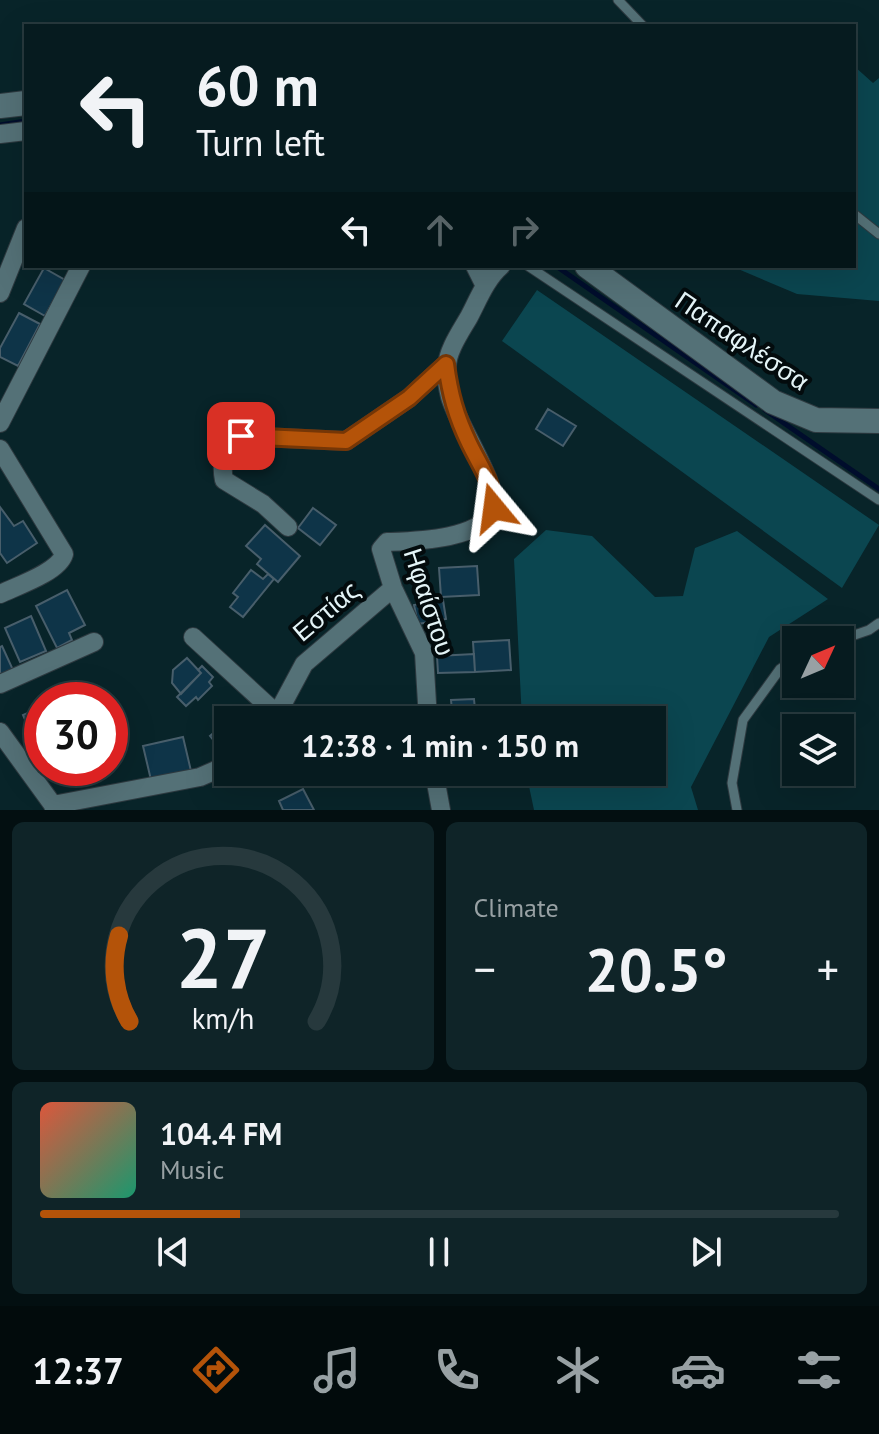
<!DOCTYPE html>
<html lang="en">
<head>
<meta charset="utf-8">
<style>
  :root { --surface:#061b1f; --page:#0f2428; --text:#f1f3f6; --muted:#98a1a4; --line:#27393d; --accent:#b45309 }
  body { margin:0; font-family:"PT Sans",sans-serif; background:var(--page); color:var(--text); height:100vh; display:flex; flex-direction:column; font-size:30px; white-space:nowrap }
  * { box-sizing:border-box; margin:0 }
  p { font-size:26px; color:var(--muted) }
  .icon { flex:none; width:44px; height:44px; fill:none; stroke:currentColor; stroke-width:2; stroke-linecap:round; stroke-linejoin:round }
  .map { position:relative; height:810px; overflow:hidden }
  .panel { display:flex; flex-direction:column; gap:12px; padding:12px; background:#030f11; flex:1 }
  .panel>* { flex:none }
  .hud { position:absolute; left:24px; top:24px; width:832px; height:244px; border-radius:0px; box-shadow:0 8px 32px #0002,0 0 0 2px var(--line); background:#061b1f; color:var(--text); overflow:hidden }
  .needle { width:52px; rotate:46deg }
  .controls { position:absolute; left:782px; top:626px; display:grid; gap:16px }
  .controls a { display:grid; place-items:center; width:72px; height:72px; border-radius:0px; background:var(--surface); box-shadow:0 8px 32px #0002,0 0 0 2px var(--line); font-size:40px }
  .speed { position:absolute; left:24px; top:682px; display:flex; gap:16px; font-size:40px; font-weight:700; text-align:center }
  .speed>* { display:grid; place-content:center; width:104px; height:104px; border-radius:50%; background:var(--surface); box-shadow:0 8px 32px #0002,0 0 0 2px var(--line); line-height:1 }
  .speed .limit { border:12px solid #d22; background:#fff; color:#111 }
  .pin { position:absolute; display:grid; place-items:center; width:68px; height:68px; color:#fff; margin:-34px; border-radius:16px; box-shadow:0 4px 12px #0006 }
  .me { position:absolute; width:88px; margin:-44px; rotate:344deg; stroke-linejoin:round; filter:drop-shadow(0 0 6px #0008) }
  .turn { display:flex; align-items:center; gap:28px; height:168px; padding:0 40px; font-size:36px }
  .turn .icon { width:104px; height:104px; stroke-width:2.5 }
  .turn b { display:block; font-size:56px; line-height:68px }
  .lanes { display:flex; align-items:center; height:76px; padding:0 40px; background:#0003; justify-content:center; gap:40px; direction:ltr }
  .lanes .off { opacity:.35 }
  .big { font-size:60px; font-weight:600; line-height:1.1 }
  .panel .tile { flex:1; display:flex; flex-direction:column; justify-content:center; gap:12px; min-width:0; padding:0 28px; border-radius:12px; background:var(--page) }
  .panel .dial { align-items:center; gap:0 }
  .dial svg { height:208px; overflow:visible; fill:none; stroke:var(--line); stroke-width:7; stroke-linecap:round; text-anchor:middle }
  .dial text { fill:var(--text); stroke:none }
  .song { display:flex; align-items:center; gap:24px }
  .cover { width:96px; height:96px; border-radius:12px; background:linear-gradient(135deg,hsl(10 70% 55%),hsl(160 70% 35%)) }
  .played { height:8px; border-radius:4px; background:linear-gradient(90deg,var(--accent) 25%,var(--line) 25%) }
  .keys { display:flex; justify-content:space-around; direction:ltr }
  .heat { display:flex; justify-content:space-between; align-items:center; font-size:44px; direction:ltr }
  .panel .tiles { flex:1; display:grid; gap:12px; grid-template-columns:1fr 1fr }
  .tile:last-child { grid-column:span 2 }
  .trip { position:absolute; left:214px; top:706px; width:452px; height:80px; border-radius:0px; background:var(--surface); box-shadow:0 8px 32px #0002,0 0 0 2px var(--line); font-weight:600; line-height:80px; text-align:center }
  .dock { display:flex; height:128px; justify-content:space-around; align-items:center; background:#020b0c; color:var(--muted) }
  .dock .icon { width:56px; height:56px }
  .dock .active { color:var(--accent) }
  .dock b { font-size:36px; color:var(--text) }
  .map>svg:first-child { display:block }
</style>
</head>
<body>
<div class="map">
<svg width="879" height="810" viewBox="0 0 879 810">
  <rect width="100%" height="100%" fill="#082429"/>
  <path fill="#0b4650" d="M854,66L873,83L879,78V301L797,294L731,266H854Z
    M537,290L879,525L842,588L502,341Z
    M546,530L592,536L655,597L683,596L695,548L737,531L828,599L769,637L691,787L698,810H534L526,772H652V720H522L514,559Z"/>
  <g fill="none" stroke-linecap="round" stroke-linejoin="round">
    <path stroke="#000d2c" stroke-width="5" d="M0,125L26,121
      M556,266L756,405
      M765,410L879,489"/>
  </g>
  <path fill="#0e3448" stroke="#485e6b" stroke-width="2" d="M44,268L65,280L45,316L24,304Z
    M19,313L40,324L18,366L0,357V348Z
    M548,409L576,426L563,446L536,429Z
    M0,507L14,526L23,521L37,543L7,563L0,553Z
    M313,508L336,525L320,545L298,528Z
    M265,525L300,556L278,582L257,564L261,559L246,546Z
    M477,566L479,595L441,597L439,568Z
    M251,570L263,579L268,574L274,579L243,617L230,607L238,597L233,593Z
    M67,590L85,625L69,633L72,640L57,648L36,606Z
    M443,600L446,619L418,624L414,605Z
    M31,616L46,651L20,662L5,628Z
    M509,640L511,670L475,672L473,642Z
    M2,646L13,670L0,676V647Z
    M474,654L475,672L438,673L437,656Z
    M187,658L201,673L181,694L172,683L173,670Z
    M202,666L213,677L209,682L212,686L198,700L196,697L186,706L177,697L201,673L198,670Z
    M80,691L83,700H56Z
    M474,699L476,720H453L451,700Z
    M42,707V748L38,749L23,715Z
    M238,709L244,716L254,709L263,720H231L228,717Z
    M223,725L228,730L227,757L210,736Z
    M183,737L191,771L151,780L143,746Z
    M303,789L314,810H283L279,801Z"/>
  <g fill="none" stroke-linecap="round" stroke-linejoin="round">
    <g stroke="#2e3a40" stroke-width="11">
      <path id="lane" d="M618,0L643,26
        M854,214L879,234
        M528,266L879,500
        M840,640L869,630L879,623
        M737,810L732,783L743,720L780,669L796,658"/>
    </g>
    <g stroke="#2e3a40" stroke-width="20">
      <path id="street" d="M0,134L26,131
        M475,266L485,286
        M0,293L26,228
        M0,423L81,266
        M0,449L64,554C59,572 17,586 0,594
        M288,527L263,504L224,480C220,460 225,448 241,436L346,441L409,398L446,364
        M193,637L278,715
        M0,684L94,642
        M274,720L304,664L393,588
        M428,720L424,653L393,588L381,549L387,542C414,541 482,540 493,509C501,489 457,423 450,397C448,389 446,376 447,367C447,351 461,331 469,317C478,300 486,279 501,266
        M0,732L53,805L54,810
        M434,772L441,810
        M53,805L200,777L216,770L228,761"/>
    </g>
    <g stroke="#2e3a40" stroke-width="26">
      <path id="secondary" d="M0,106L26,103
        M587,266L773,402L816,420L879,421"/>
    </g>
    <use href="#lane" stroke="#547177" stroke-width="9"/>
    <use href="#street" stroke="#547177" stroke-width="18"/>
    <use href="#secondary" stroke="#547177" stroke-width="24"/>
  </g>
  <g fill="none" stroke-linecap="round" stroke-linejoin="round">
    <g stroke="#753606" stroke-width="20">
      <path id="route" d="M241,436L346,441L409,398L446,364C450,394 456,416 469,443C481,468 492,480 494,508"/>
    </g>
    <use href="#route" stroke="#b45309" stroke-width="14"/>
  </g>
  <g text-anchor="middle" stroke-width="8" stroke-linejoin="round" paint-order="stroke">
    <g font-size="26" fill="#e4f4f7" stroke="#030b0d">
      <text transform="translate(742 341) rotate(34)" y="9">Παπαφλέσσα</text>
      <text transform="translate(429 602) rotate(72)" y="9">Ηφαίστου</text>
      <text transform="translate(326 611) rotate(-40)" y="9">Εστίας</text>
    </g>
  </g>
</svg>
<div class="controls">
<a><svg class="needle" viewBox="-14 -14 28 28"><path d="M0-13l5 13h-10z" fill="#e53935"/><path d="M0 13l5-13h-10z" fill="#98a1a4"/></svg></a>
<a><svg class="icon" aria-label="layers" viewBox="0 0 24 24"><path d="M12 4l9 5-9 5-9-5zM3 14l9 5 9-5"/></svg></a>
</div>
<div class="speed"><div class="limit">30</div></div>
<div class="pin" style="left:241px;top:436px;background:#d93025"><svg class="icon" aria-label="arrive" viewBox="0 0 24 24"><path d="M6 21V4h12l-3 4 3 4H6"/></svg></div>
<svg class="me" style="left:494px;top:508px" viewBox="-20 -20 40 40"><path d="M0-17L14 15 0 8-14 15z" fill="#b45309" stroke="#fff" stroke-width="4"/></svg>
<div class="trip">12:38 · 1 min · 150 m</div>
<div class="hud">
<div class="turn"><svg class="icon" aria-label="left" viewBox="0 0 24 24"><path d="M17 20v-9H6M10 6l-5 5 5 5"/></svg><div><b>60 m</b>Turn left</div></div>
<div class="lanes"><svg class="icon" aria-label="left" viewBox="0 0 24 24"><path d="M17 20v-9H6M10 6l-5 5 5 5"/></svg><svg class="icon off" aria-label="ahead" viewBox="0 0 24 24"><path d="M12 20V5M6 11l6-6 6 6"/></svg><svg class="icon off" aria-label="right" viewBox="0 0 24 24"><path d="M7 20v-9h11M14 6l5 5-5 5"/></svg></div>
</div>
</div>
<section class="panel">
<div class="tiles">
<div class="tile dial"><svg viewBox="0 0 100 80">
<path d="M14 69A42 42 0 1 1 86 69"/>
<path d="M14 69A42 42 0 0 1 10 36" stroke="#b45309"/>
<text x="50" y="56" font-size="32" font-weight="700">27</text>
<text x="50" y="72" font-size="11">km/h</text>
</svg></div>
<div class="tile"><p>Climate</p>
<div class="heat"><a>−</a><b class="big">20.5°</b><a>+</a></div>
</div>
<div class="tile">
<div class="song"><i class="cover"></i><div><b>104.4 FM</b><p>Music</p></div></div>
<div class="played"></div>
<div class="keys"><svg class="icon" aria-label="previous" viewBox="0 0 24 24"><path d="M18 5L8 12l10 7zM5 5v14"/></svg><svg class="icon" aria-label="pause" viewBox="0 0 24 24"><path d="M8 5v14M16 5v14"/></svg><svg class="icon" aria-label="next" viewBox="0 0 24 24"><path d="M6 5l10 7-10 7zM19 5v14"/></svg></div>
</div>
</div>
</section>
<nav class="dock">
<b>12:37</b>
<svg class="icon active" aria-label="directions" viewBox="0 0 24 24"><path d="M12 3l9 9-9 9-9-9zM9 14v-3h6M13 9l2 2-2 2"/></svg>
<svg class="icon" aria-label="music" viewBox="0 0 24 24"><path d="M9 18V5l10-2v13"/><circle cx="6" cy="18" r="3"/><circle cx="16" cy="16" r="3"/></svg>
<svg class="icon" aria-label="phone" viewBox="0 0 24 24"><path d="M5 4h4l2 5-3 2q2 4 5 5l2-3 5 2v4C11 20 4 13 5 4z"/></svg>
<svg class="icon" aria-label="climate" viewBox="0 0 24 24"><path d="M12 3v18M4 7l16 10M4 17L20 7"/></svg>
<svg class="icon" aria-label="car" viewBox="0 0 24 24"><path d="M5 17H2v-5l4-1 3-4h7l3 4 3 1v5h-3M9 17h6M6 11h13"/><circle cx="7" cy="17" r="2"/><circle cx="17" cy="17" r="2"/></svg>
<svg class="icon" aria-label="filters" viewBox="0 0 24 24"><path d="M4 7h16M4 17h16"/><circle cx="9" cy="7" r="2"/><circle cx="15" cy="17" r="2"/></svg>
</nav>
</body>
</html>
